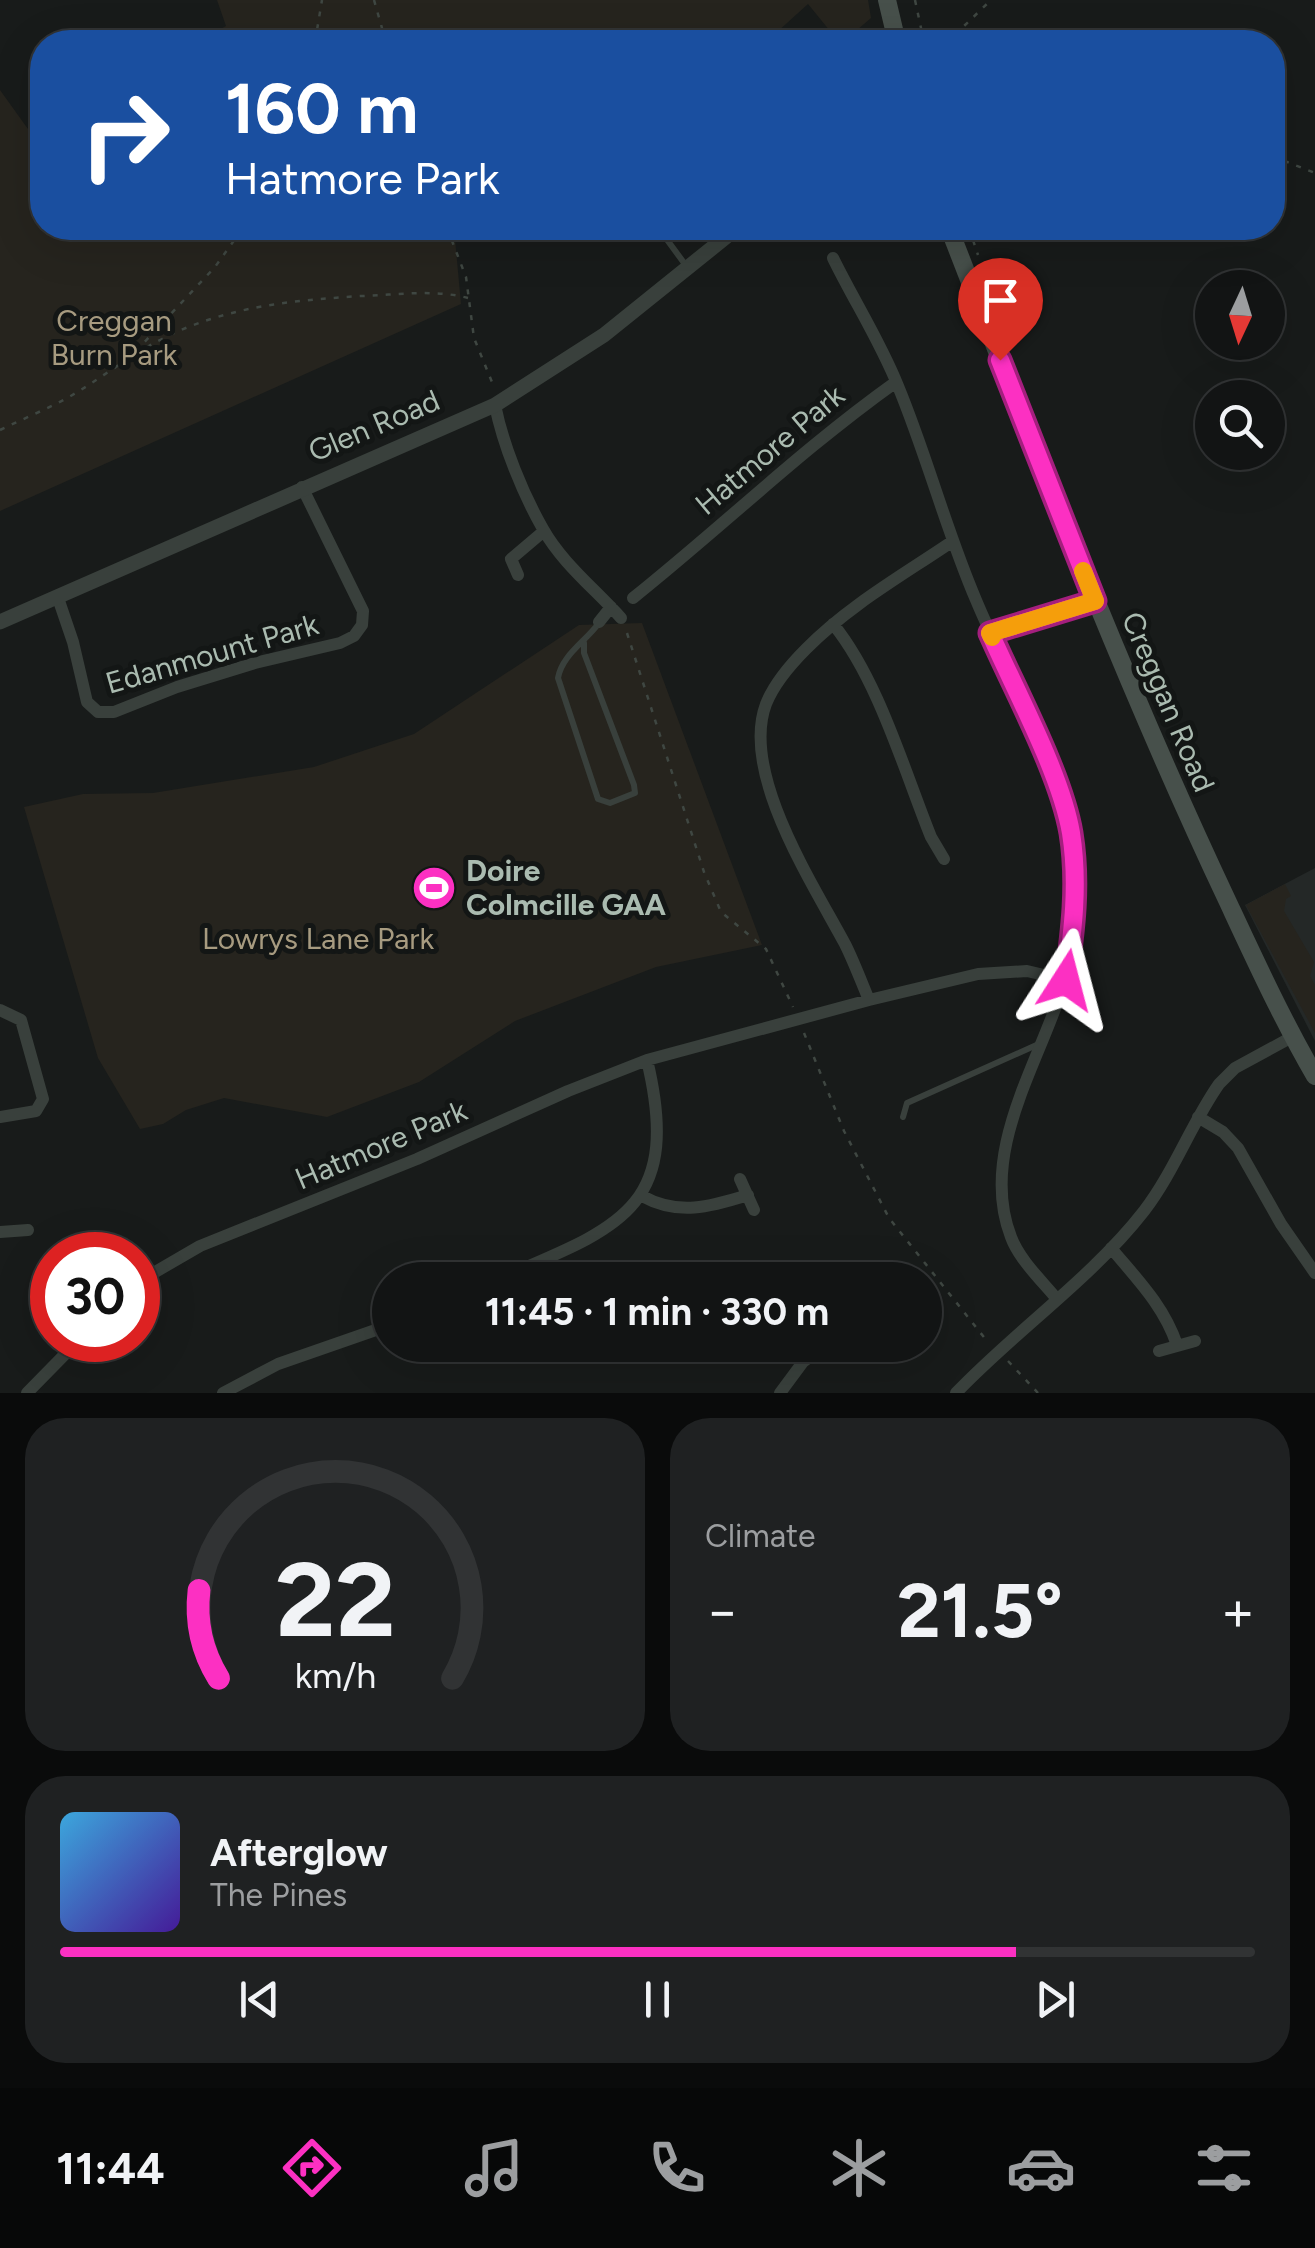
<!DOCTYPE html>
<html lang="en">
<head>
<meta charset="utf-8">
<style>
  :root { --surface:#121414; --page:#1f2122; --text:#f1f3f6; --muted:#9c9ea0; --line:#313334; --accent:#fc30c2 }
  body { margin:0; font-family:Figtree,sans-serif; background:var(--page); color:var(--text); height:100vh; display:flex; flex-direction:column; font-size:38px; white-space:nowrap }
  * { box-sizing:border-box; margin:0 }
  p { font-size:32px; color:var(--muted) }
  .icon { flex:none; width:55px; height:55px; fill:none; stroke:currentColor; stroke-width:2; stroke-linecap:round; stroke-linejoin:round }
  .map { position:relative; height:1393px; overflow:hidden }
  .side { display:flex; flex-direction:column; gap:25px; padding:25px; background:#0a0b0b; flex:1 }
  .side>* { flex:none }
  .guide { position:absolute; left:30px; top:30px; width:1255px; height:210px; border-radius:40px; box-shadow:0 10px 40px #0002,0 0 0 2px var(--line); background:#1a4fa0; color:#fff; overflow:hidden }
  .needle { width:65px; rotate:184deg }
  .buttons { position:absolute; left:1195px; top:270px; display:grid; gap:20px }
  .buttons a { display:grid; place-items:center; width:90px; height:90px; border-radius:50%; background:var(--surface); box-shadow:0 10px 40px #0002,0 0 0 2px var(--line); font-size:50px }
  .speed { position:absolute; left:30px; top:1232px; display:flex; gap:20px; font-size:50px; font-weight:700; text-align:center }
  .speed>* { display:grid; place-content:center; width:130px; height:130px; border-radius:50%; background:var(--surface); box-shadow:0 10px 40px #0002,0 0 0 2px var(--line); line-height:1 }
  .speed .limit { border:15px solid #d22; background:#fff; color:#111 }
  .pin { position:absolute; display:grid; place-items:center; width:85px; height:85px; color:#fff; margin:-102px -42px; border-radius:50% 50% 50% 0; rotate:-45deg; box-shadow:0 0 10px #0007 }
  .pin .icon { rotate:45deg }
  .me { position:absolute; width:110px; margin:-55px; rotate:9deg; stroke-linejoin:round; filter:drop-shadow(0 0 8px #0008) }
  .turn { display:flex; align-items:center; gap:35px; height:210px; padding:0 30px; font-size:45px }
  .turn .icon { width:130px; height:130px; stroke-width:2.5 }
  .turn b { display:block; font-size:70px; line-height:85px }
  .big { font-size:75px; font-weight:700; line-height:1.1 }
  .side .card { flex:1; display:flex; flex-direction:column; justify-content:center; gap:15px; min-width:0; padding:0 35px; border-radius:40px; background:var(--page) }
  .side .dial { align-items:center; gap:0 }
  .dial svg { height:260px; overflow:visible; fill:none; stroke:var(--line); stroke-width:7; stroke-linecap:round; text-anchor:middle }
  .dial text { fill:var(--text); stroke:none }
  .song { display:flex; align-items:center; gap:30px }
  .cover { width:120px; height:120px; border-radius:15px; background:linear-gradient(135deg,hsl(200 70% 55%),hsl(260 70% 35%)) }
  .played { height:10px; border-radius:5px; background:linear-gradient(90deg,var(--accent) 80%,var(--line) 80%) }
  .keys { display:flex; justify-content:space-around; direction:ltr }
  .heat { display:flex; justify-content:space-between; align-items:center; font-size:55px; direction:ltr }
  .side .tiles { flex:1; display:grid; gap:25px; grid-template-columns:1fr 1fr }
  .card:last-child { grid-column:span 2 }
  .trip { position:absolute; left:372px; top:1262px; width:570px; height:100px; border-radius:50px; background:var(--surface); box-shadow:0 10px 40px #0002,0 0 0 2px var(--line); font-weight:700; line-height:100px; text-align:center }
  .tabs { display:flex; height:160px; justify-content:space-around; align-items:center; background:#070808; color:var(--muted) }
  .tabs .icon { width:70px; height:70px }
  .tabs .selected { color:var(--accent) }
  .tabs b { font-size:45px; color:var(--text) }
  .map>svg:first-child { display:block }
</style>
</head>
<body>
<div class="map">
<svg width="1315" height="1393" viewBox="0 0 1315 1393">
  <rect width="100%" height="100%" fill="#181b1a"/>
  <path fill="#242827" d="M1315,868V1041L1245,905Z"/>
  <path fill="#26241e" d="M217,0H868L871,18L843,42H839L808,4L766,42H197L226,26Z
    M0,90L33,136L42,131V228H454L461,304L0,511Z
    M642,623L762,945L656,967L515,1021L419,1082L327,1117L224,1098L186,1110L163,1124L140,1129L98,1058L24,807L83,794L153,793L314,767L414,734L579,625Z
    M1285,884L1291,896L1286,899L1284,911L1314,962L1310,976L1315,985V1033L1246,905Z"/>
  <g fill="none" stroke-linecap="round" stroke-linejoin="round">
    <path stroke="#3f4742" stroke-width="2.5" stroke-dasharray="5 8" stroke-linecap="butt" d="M374,0L386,42
      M915,0L924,42
      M315,42L322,0
      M982,42L963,27L991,0
      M1272,156L1315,173
      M447,228L466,277L474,338L494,387
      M969,228L978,255
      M136,351L215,267L243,228
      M0,430C23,419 47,409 69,397C107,375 140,347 181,330C240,305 299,300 361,296C397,295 434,289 468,298
      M627,633L704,872L721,912L766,949L793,1007
      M804,1033L844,1131L889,1218L987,1341
      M1008,1361L1038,1393"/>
    <path stroke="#39403c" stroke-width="6" d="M647,228L653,235L665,237L687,267
      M584,643V653L634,785L635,793L610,803L598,799L558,678C562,655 585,642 599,623
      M903,1117L907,1103L1041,1043"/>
    <path stroke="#39403c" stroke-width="12" d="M833,258C854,301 880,341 898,386C927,456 946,530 976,600C1013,689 1071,779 1075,877C1077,911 1074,950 1064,983C1040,1062 978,1152 1011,1237C1019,1259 1041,1280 1056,1298
      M495,405C503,445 523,494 543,529C562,563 595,589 621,618
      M518,575L511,559L544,531
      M58,598L73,642L87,702L98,712H114L177,687L255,663L340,643L354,636L362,625L363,611L302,487
      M633,598C723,526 802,449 896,382
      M599,622L611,607
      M833,624C878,679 904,770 931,837L944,859
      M990,633L1095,601
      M869,1000C861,981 854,962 845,944C813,884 740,773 766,704C774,684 790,665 806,649C848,606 903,575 953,541
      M0,1010L21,1020L43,1099L36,1111L0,1117
      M1198,1117L1223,1132L1238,1148L1281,1224L1315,1273
      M740,1179L754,1210
      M642,1196C678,1216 710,1207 748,1195
      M0,1232L28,1230
      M1111,1248C1137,1279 1164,1306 1177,1345
      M496,1280C618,1228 683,1210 647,1060
      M138,1282L200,1246L417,1159L568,1091L647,1060L869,1000L978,974L1027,971L1065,980
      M1159,1351L1195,1341
      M27,1393L79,1340
      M223,1393L278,1364L390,1325
      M780,1393L803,1362L826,1345
      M956,1393C1015,1331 1092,1278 1144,1211C1174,1172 1191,1124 1219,1084L1235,1068L1292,1037"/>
    <path stroke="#39403c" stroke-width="15" d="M0,622L495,405L604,335L737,228"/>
    <path stroke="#47504b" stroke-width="18" d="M887,0L897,42
      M949,228C1037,454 1123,680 1227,900C1255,960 1282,1019 1315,1076"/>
  </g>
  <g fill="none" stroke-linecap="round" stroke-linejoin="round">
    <g stroke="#a41f7e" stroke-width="25">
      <path id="route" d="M1000,360L1095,601L990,633C1015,690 1061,774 1071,833C1079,883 1073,931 1066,980"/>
    </g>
    <use href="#route" stroke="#fc30c2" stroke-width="18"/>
    <path stroke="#f59e0b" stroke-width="18" d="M992,637L990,633L1095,601L1083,571"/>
  </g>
  <defs>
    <g id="stadium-disc" transform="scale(2.25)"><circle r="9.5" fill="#fc30c2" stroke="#131615"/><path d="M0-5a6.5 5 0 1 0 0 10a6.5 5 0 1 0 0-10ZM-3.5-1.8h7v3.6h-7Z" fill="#fff"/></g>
  </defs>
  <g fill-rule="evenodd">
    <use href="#stadium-disc" x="434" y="888"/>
  </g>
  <g text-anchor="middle" stroke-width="10" stroke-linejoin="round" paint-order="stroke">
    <g font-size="30" fill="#a79b80" stroke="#131615">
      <text x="114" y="331">Creggan<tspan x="114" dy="34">Burn Park</tspan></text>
      <text x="318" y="949">Lowrys Lane Park</text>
    </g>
    <g font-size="30" fill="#aabbb0" stroke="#131615">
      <text transform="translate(374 426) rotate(-23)" y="10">Glen Road</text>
      <text transform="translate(770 450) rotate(-40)" y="10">Hatmore Park</text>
      <text transform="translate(212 654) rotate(-16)" y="10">Edanmount Park</text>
      <text transform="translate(1168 702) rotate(67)" y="10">Creggan Road</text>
      <text transform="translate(381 1145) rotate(-23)" y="10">Hatmore Park</text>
    </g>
    <g font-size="30" font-weight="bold" fill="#aabbb0" stroke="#131615" text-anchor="start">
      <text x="466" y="881">Doire<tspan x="466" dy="34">Colmcille GAA</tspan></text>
    </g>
  </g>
</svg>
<div class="buttons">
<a><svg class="needle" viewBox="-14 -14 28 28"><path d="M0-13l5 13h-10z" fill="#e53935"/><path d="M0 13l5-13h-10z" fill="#9c9ea0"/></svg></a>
<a><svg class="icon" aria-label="search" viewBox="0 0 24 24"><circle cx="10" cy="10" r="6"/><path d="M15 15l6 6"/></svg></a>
</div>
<div class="speed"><div class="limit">30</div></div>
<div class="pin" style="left:1000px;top:360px;background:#d93025"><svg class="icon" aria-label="arrive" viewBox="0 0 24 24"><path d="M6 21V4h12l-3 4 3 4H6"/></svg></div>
<svg class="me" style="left:1066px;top:980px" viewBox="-20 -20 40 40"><path d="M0-17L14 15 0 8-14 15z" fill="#fc30c2" stroke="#fff" stroke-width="4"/></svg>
<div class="trip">11:45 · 1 min · 330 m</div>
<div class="guide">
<div class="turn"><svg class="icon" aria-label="right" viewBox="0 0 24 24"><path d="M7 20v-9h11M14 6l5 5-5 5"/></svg><div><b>160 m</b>Hatmore Park</div></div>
</div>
</div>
<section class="side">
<div class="tiles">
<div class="card dial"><svg viewBox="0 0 100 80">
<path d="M14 69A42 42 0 1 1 86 69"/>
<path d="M14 69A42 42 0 0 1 8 42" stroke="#fc30c2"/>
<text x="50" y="56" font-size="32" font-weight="700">22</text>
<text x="50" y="72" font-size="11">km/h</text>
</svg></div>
<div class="card"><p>Climate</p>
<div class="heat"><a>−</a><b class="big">21.5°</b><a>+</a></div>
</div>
<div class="card">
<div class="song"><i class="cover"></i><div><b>Afterglow</b><p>The Pines</p></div></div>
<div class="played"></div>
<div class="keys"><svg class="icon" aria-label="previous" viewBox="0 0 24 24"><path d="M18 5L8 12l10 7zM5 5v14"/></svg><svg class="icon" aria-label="pause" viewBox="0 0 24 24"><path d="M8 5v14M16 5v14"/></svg><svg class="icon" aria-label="next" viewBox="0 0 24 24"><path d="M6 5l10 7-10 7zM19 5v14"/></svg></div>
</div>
</div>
</section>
<nav class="tabs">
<b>11:44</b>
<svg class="icon selected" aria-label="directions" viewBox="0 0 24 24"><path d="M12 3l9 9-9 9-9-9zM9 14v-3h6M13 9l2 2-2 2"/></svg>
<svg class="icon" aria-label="music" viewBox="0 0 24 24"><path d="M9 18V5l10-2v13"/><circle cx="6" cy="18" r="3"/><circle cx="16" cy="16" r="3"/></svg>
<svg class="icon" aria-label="phone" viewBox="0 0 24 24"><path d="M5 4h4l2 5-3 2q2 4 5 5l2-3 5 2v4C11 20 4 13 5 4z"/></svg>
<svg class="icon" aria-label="climate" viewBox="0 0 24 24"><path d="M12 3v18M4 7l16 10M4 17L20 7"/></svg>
<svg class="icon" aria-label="car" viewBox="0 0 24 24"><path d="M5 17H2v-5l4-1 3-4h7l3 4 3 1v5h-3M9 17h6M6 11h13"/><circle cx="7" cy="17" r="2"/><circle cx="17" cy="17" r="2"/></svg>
<svg class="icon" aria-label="filters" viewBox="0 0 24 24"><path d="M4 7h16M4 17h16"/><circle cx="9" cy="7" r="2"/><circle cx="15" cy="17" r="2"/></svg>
</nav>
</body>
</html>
